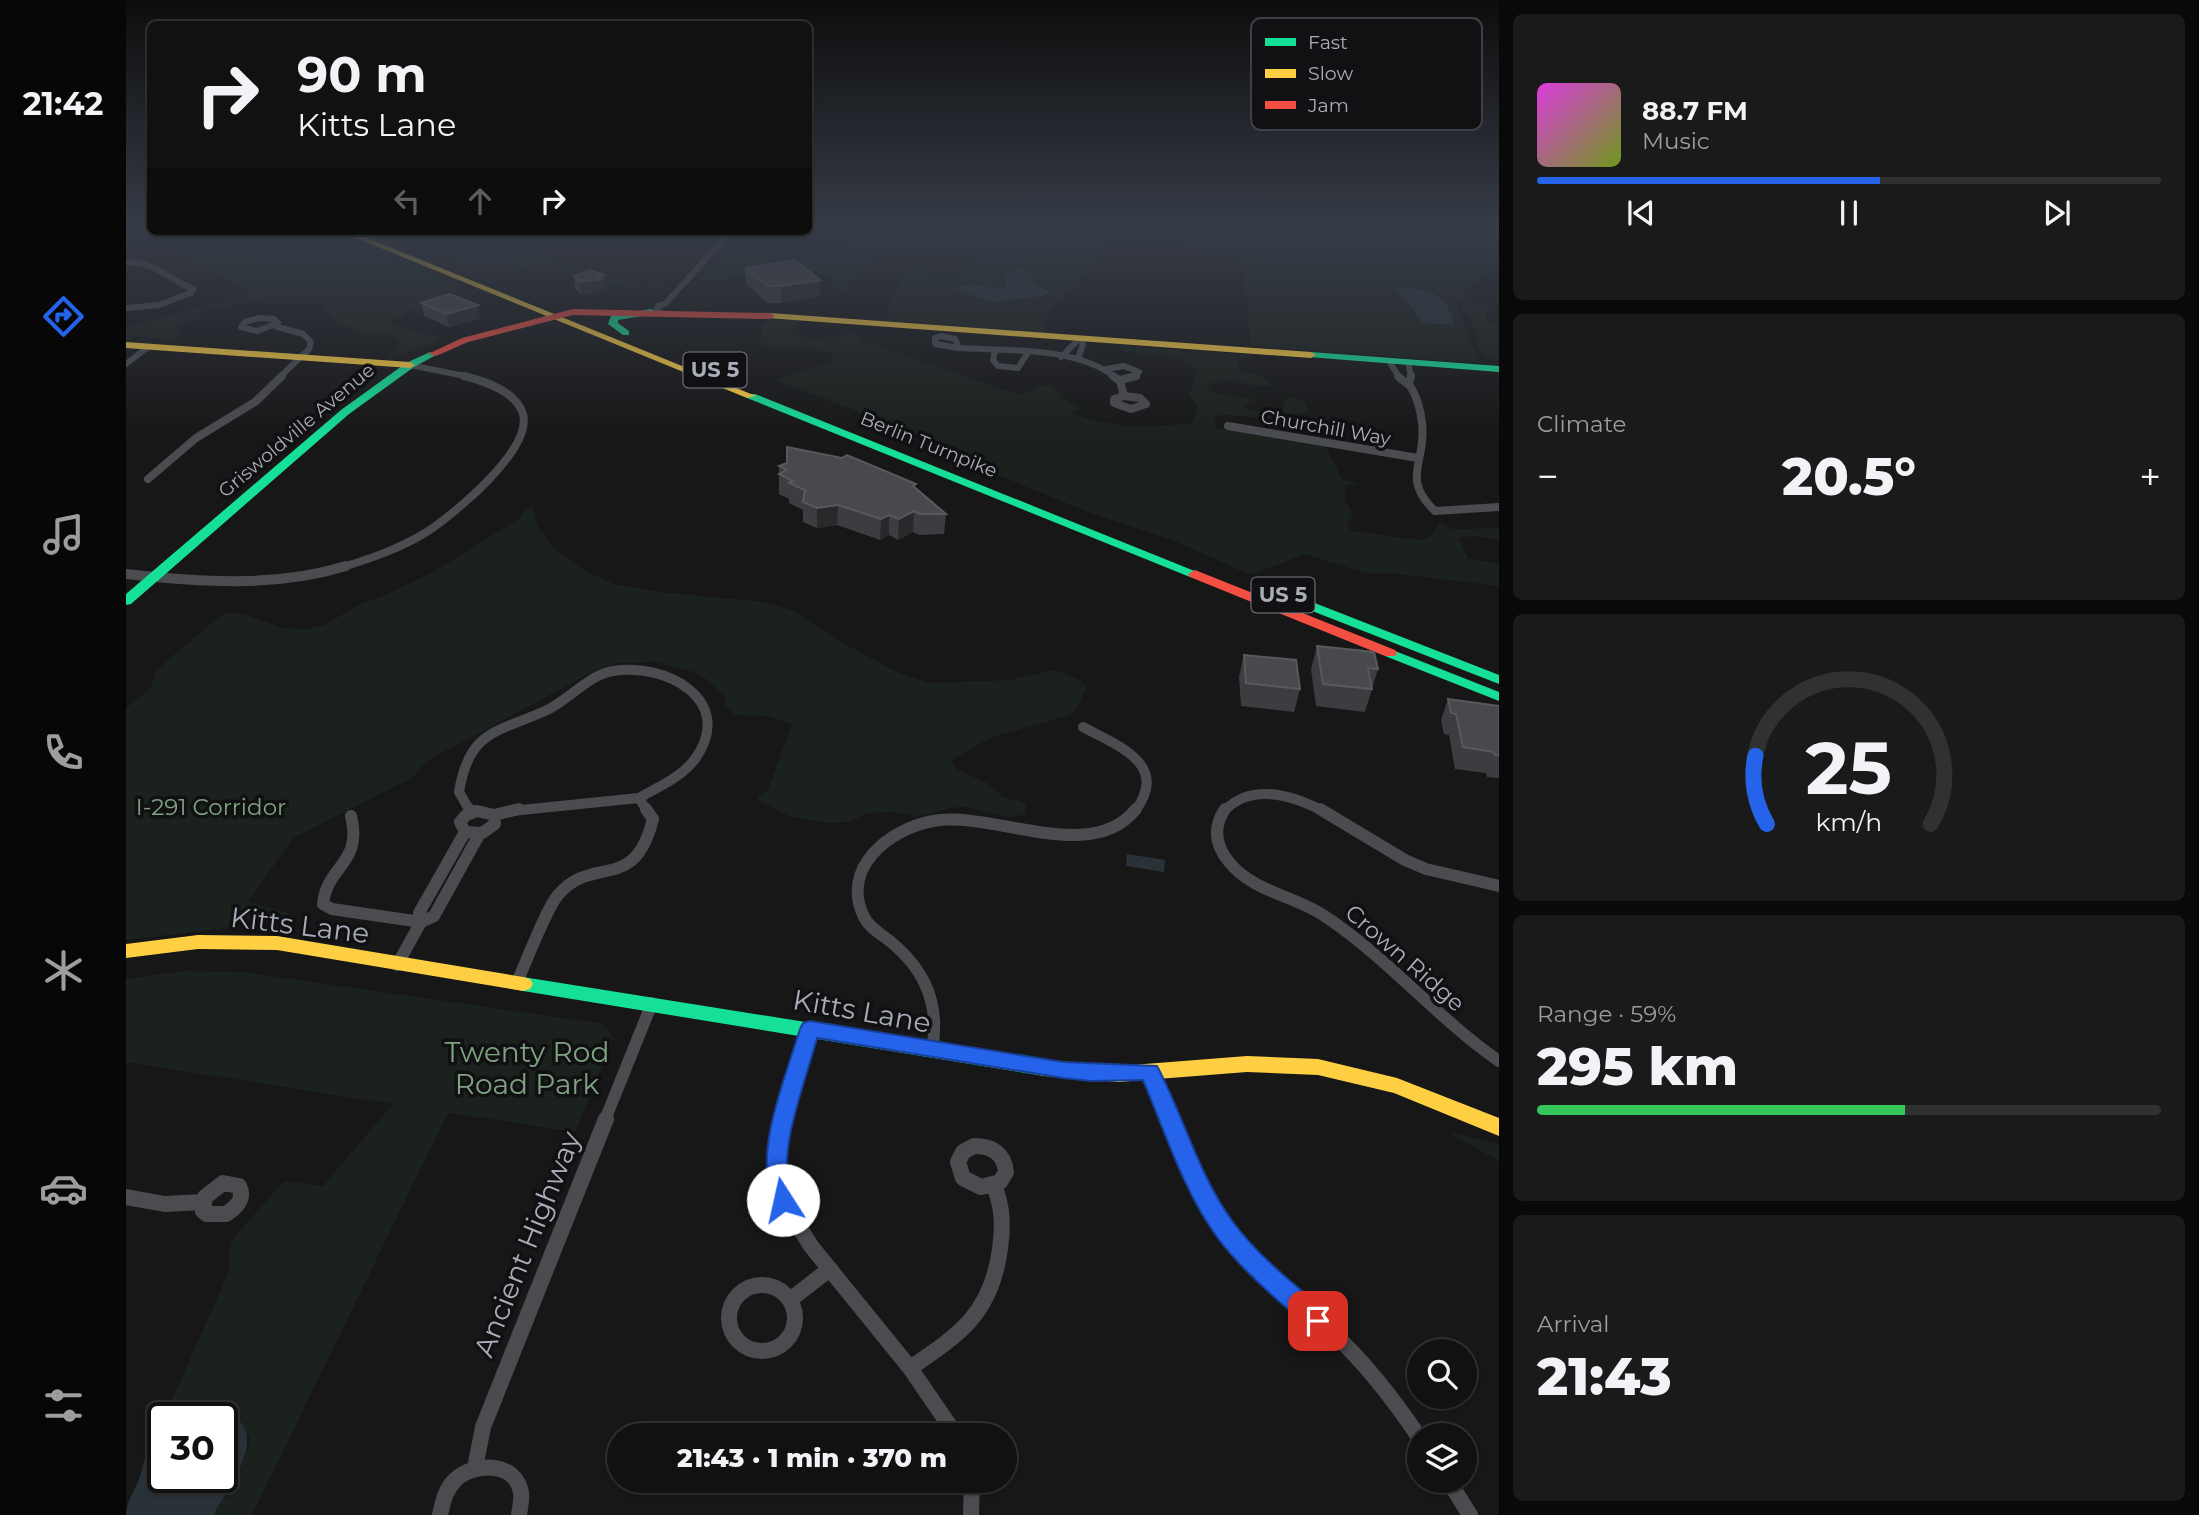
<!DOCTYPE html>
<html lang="en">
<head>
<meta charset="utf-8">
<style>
  :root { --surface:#111; --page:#1a1a1a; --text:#f1f3f6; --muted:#9c9d9f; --line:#303131; --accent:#2563eb }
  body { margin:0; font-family:Montserrat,sans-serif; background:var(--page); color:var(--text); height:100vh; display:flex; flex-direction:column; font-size:26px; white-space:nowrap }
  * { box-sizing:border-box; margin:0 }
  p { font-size:23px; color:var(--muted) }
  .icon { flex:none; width:38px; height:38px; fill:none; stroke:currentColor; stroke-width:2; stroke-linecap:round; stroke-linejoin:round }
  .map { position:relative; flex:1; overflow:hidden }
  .drawer { display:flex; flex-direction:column; gap:14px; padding:14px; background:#090909; width:700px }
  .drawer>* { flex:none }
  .top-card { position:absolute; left:21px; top:21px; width:665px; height:214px; border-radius:10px; box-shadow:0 2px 5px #0004,0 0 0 2px var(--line); background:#111; color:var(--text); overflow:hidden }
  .tools { position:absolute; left:1281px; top:1339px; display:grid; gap:14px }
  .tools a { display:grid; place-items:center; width:70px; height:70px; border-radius:50%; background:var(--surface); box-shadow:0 2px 5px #0004,0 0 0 2px var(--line); font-size:35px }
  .speed { position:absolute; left:21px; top:1402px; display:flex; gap:14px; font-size:35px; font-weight:700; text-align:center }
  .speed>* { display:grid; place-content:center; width:91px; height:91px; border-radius:50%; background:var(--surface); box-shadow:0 2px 5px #0004,0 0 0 2px var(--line); line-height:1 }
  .speed .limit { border:4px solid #111; border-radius:10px; background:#fff; color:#111 }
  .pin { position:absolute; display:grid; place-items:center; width:60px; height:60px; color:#fff; margin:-30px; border-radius:14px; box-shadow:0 4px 10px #0006 }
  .me { position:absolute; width:77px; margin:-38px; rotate:350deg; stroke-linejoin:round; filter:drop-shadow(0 0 5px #0008) }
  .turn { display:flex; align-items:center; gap:24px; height:147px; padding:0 35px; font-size:32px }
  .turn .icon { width:91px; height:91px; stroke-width:2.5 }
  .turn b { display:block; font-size:49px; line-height:60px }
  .lanes { display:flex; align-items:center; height:66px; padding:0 35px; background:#0003; justify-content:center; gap:35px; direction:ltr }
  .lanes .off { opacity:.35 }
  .big { font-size:52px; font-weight:800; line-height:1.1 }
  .drawer .tile { flex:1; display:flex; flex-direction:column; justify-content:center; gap:10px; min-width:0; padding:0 24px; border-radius:10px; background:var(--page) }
  .drawer .dial { align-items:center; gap:0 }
  .dial svg { height:182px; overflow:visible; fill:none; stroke:var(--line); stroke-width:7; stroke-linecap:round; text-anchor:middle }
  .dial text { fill:var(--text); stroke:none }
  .song { display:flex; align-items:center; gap:21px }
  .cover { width:84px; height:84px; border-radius:10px; background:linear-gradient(135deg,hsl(300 70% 55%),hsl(80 70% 35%)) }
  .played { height:7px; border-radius:4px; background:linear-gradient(90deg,var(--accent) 55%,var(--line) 55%) }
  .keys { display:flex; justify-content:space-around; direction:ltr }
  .heat { display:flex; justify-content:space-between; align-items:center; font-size:38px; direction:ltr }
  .charge { height:10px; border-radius:5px; background:linear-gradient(90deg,#34c759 59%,var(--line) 0) }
  .trip { position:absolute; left:481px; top:1423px; width:410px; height:70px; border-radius:35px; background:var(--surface); box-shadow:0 2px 5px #0004,0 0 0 2px var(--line); font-weight:800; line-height:70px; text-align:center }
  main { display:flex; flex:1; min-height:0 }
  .menu { display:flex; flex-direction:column; width:126px; justify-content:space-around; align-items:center; background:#070707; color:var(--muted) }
  .menu .icon { width:49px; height:49px }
  .menu .on { color:var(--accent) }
  .menu b { font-size:32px; color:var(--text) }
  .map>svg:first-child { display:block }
</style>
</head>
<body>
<main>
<nav class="menu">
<b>21:42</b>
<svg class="icon on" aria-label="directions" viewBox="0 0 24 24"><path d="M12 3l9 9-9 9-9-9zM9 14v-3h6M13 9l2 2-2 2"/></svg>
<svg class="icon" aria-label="music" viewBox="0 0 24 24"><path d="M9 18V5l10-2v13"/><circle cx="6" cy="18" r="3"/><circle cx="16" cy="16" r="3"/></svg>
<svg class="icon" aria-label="phone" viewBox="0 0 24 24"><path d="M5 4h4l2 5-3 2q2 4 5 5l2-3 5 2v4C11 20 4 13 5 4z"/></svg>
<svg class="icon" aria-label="climate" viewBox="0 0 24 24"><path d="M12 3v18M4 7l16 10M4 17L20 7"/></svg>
<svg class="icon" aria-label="car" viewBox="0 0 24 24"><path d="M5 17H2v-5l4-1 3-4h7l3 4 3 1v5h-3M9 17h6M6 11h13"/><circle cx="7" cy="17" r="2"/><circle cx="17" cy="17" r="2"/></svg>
<svg class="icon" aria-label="filters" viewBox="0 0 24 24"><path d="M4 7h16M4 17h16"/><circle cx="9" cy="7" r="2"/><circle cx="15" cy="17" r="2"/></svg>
</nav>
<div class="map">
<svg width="1373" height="1515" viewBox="0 0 1373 1515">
  <rect width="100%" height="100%" fill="#171717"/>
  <path fill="#1b211c" d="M811,227H816L814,231L826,233L936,243L954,227H1373L1371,252L1373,268L1337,290L1344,299L1367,308L1361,313L1360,321L1373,325V359L1358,358C1351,351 1352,338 1348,328C1346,322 1329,294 1326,292L1354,363L1125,346L1116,257L1033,239L980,243L948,288L922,313L917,326L922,333L918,334L752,320L761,317L764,299L769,294L779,268H782L785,263L805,264V267L793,271L821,280C830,271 842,270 852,262L813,253L764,251L756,257L748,258L716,292L710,290L703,277C661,261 615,282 573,281L607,242L714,250L716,245L759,238L762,236L758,234L760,232H786Z
    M128,231H201L339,287C337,303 289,309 276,314L279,317L267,319L265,324L314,338L310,342L266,358L260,357L275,342C264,331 254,333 239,336C221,324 204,326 197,304L190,303L142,305L130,300L72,314L74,318L51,325L56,333L48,341L13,336L0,341V327L125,294L97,276L47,251Z
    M289,234L345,255H356L390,246L495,281L549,286L533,290L520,286L483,285L422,264H411L388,271L378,266L333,263L269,239Z
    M647,320H675L663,332C684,343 708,337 728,333L735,340L892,395C905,395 911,385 924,385L934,392L935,397L955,408L946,413C977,424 1006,429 1039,425C1050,424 1057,426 1067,422L1072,406L1063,394L1072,370L1058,363L1056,358L998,351L988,345L1129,356L1118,358L1112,363L1114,371L1137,377L1146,386C1120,389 1110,374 1085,384L1082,389L1092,394L1129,399L1119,404L1118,408L1122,409L1146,414L1158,406L1157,399L1166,398L1179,401L1184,412L1167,414L1168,432L1160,428L1152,419L1100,415L1088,416L1090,428L1201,445V449L1216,479L1234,484L1222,485C1215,497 1221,503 1227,514L1221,526L1226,531L1294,540L1305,536L1314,523L1326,529L1373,528V540L1348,536L1333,538L1342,558L1373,564V586L1263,573H1239L1180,554L1124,575L1049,541L962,512L833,459L804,443L806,441L780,431H768L770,426L650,380L704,362L708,352L634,345L636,325Z
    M404,507L407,508L412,527L430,550L460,571L488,584L534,592L638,602L666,610L717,643L773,673L803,683L883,680L927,670L941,674L961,685L952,708L944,715L866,737L827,759L826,763L830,769L861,783L878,798L895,801L900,806L899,815L881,817L836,806L792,816L769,812L742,813L723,822L702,823L665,817L632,800L633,796L642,790L666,724L642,716L608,715L604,708L598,707L601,700L585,682L568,672L529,662L493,663L474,668L301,761L286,778L167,838L122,902L160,912L162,915L159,918L106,922L101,928L0,940V708L25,688L29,673L45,657L97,614H118L156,628L182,629L198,625L238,602L253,598L305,573L394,518L397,511Z
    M59,971L118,972L472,1023C481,1027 486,1031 486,1042L449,1132L324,1113L317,1123L126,1515H88L119,1457L124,1438L113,1421C90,1414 61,1397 40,1413L104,1269V1242L158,1181L197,1186L267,1104L0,1062V979Z
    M1320,1131L1373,1144V1161Z"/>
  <path fill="#2a3239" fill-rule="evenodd" d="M893,269L909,274L906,279L908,285L927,292L916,296L867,302L826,289L841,285L881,288L879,276Z
    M1270,288C1302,290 1321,289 1328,325L1297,323Z
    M1001,854L1039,860L1038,872L1000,866Z
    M60,1404L113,1421C138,1444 99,1490 88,1515H0C0,1503 9,1490 13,1479C23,1452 24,1409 60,1404ZM37,1418H96V1477H37Z"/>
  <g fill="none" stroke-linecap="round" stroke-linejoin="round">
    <path stroke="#4b4c50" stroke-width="6" d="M762,227H789
      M880,227L900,230L912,227
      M0,262C29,262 41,278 67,289L65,293L33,305L0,308
      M534,312L531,310L532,306L540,303L605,231
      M133,318L148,319L152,323L131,331L115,327L119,322Z
      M149,326L177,334L185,342L183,349L154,377
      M815,336L829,339L833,348L809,344V338Z
      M833,348C882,351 948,346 989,377
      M869,351L867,360L872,366L892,368L901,354
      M935,357L953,339L957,344L952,359
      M1263,361L1273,377
      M1282,362L1285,377
      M0,364L22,347
      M284,365L344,377
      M980,369L998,366L1013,372L1009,377"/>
    <path stroke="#4b4c50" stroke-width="8" d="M987,376L994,381L998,396
      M1272,376C1276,381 1281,382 1284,386C1291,396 1295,412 1296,423C1301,462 1274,478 1309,511L1373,507
      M994,380L1010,376
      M1283,384L1285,376
      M998,396L1014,398L1020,404L1005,409L988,403V399Z
      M1102,426L1292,458
      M22,479L70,438L129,402L156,376
      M214,568C243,559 273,549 299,533C326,516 411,447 396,411C387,390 358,381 338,376"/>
    <path stroke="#4b4c50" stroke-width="10" d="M0,574C74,582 148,588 220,566
      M957,727C990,745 1045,764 1009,811
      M344,811L333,792C343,731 369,733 419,711C442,701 462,675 487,671C539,662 611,700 569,759C556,777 532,787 513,798
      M385,811L513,798L521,811
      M1098,811C1126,782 1166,795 1197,811"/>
    <path stroke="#4b4c50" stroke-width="12" d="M343,809L345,812
      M1099,809C1087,827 1089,845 1103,862C1127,892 1170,896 1200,917C1263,959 1311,1018 1373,1061
      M1194,809L1279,860L1300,869L1373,886
      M351,811L368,815L369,824L356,833L339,832L334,822L340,815Z
      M368,815L393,809
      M225,816C237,864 201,865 197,904L206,909L295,922
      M295,922L308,916L354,833
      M271,965L295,922L293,913L339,832
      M390,984C400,963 419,911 432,895C468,853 508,895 527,819L520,809
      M806,1050C814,1005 800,971 765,942C756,934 744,929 738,917C714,868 763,829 807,821C867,810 965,866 1010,809
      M1024,1072L1044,1120
      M479,1120L526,1003
      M658,1120L684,1029"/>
    <path stroke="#4b4c50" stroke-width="16" d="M659,1119L650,1161L657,1201L685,1246L784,1368L830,1435
      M1043,1119C1059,1158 1075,1199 1101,1232C1132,1271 1173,1301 1209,1335C1241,1365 1268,1400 1293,1437
      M848,1146C866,1146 878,1153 880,1172L874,1182L855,1187L837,1178L832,1162L837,1152Z
      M97,1183L113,1186C119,1199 111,1207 100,1214H81L77,1211L79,1197Z
      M0,1197L39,1204L77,1202
      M603 1318a33 33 0 1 1 66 0a33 33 0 1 1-66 0Z
      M665,1299L704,1269
      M784,1368C834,1334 865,1314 874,1249C877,1227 877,1207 868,1186
      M349,1468L357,1427L480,1119
      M1322,1480L1344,1515
      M314,1515C317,1502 319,1490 329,1480C348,1462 390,1461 395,1493C396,1500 394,1508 393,1515
      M845,1515L846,1480"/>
    <path fill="#16e098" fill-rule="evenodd" d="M525,309L528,310V314L492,320V323L503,331V335H497L482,324L485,316Z
      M304,352L312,354L288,367L223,414L5,604L0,605V594L215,410L280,363Z
      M1185,352L1373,366V372L1182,357L1180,355Z
      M621,394H629L1076,574L1069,578L1064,577L621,398Z
      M1181,600L1373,675V684L1176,607L1174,604L1176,601Z
      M1264,649L1373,692V701L1259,656L1257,653L1259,650Z
      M397,977L918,1060L925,1062L928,1068L925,1074L918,1076L397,991L390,989L387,984L390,979Z"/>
    <path fill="#ffcf43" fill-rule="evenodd" d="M213,231H224L630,396L621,398Z
      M644,313L1185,352L1190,355L1185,358L641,318L639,316Z
      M0,342L284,362L289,365L284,368L0,348Z
      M72,935L151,936L397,977L404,979L407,984L404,989L397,991L151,950L72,949L0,958V944Z
      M1121,1056L1192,1059L1271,1078L1373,1118V1136L1268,1093L1192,1075L1121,1072L993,1082L918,1076L911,1074L908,1068L911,1062L918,1060L993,1066Z"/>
    <path fill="#f24e42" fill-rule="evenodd" d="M447,309L644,313L649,316L644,319L447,315L342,342L310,356L302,354L336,338Z
      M1069,570L1269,650L1271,653L1269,656H1259L1064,577L1062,574Z"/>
  </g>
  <path fill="#3c3d40" d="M619,268L694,296L655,303H642L620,284Z
    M478,275L479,287L475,289V292L455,295L449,288L448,276Z
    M295,303L354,318L323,327L298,316Z
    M716,458L790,489L820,514L818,534L793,535L787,532L772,540L763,535L754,540L711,525L691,528L677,522V510L663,503V499L653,494V466Z
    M1191,646L1252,669L1239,712L1190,706L1185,669Z
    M1118,655L1174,689L1168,712L1115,706L1113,677Z
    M1322,699L1373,706V778L1361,777L1360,773L1329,769L1323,735L1318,734L1315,720Z"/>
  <path fill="#28292a" d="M478,275L479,287L475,289V292L455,295L453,282Z
    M694,280V296L655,303V286Z
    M352,305L354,318L323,327L321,314Z
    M712,505L711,525L691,528V508Z
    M788,511L787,532L772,540L773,519Z
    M763,515V535L754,540L755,519Z"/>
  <path fill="#48494d" stroke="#57595e" stroke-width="2" d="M669,260L694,280L655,286H642L619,268Z
    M464,270L478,275L472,277L474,279L453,282L448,276Z
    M323,294L352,305L321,314L295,303Z
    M661,447L716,458L721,455L790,484L787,486L820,514H794L788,511L773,519L763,515L755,519L712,505L691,508L677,502L679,490L663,483L667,481L653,474L661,470L653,466L661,463Z
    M1191,646L1248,652L1252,669L1242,668L1246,689L1197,684Z
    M1118,655L1170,660L1174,689L1120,683Z
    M1322,699L1373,706V756L1369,755L1368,752L1337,747L1330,714L1325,713Z"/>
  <linearGradient id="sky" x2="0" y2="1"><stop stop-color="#0d0d0d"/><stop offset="0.52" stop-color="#363c47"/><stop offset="1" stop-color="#363c47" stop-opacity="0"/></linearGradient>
  <rect width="1373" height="439" fill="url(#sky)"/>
  <path fill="#2563eb" stroke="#184099" stroke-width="2" d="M684,1021L937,1062L1031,1066C1058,1117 1073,1176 1107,1222C1133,1257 1169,1285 1201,1312L1205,1321L1201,1329L1192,1332L1184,1329C1152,1300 1117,1272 1091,1237C1058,1192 1039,1132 1017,1080L965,1081L937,1078L691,1038C682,1072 662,1125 661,1160C661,1175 672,1193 665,1207L657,1210L649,1207C625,1156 659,1080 674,1029L677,1023Z"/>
  <g text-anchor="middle" stroke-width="7" stroke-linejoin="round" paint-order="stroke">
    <g font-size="19" fill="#a8adb8" stroke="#111113">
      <text transform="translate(1200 427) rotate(10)" y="7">Churchill Way</text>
      <text transform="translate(170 430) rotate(-40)" y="7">Griswoldville Avenue</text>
      <text transform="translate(803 444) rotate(22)" y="7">Berlin Turnpike</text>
    </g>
    <g fill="#111113" stroke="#7b7e86" stroke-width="2">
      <rect x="557.5" y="352.5" width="63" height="35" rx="5"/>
      <rect x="1125.5" y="577.5" width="63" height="35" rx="5"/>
    </g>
    <g font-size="21" font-weight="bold" fill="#a8adb8">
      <text x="589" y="377">US 5</text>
      <text x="1157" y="602">US 5</text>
    </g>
    <g font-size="23" fill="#7fa381" stroke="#111113">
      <text x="85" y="815">I-291 Corridor</text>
    </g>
    <g font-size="23" fill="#a8adb8" stroke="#111113">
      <text transform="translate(1279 958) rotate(41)" y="8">Crown Ridge</text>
    </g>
    <g font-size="28" fill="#a8adb8" stroke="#111113">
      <text transform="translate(174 925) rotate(7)" y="10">Kitts Lane</text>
      <text transform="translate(736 1011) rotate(10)" y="10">Kitts Lane</text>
      <text transform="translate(401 1244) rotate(-68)" y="10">Ancient Highway</text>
    </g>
    <g font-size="28" fill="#7fa381" stroke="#111113">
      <text x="401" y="1062">Twenty Rod<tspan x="401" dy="32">Road Park</tspan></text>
    </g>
  </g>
  <rect x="1125" y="18" width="231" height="112" rx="10" fill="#111113" stroke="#3e4045" stroke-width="2"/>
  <rect x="1139" y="38" width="31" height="8" fill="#16e098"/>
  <rect x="1139" y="69" width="31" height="9" fill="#ffcf43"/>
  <rect x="1139" y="101" width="31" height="8" fill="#f24e42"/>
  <g font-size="19" fill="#a8adb8">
    <text x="1182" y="49">Fast</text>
    <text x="1182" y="80">Slow</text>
    <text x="1182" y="112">Jam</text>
  </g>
</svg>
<div class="tools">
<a><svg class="icon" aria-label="search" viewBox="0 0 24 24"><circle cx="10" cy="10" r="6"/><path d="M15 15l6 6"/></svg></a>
<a><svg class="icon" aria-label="layers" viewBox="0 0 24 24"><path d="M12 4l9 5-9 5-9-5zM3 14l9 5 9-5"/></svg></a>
</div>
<div class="speed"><div class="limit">30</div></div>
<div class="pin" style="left:1192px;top:1321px;background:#d93025"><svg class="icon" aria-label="arrive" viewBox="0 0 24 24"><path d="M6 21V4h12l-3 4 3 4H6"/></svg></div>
<svg class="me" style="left:657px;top:1200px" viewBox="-20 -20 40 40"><circle r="19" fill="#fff"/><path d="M0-13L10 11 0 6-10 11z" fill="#2563eb"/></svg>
<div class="trip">21:43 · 1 min · 370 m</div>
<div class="top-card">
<div class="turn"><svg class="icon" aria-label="right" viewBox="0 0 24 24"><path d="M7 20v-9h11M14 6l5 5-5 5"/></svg><div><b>90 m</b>Kitts Lane</div></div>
<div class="lanes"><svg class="icon off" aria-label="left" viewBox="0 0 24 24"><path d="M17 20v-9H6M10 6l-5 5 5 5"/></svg><svg class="icon off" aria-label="ahead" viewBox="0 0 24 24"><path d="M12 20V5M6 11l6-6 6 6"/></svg><svg class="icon" aria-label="right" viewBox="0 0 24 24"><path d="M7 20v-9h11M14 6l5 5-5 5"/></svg></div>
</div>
</div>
<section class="drawer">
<div class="tile">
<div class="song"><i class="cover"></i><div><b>88.7 FM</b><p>Music</p></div></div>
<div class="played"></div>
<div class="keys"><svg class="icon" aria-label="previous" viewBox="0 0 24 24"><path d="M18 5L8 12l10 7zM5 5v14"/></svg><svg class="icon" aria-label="pause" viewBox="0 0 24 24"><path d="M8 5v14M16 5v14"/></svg><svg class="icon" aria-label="next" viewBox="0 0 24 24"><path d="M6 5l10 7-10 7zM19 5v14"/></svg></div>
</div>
<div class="tile"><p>Climate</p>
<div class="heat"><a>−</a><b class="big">20.5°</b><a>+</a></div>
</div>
<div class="tile dial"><svg viewBox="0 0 100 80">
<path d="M14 69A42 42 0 1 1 86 69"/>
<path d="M14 69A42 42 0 0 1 9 39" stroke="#2563eb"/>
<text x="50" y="56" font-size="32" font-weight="700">25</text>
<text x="50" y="72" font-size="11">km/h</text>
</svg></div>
<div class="tile"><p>Range · 59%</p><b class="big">295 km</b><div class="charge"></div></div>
<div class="tile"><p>Arrival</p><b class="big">21:43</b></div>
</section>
</main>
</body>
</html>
